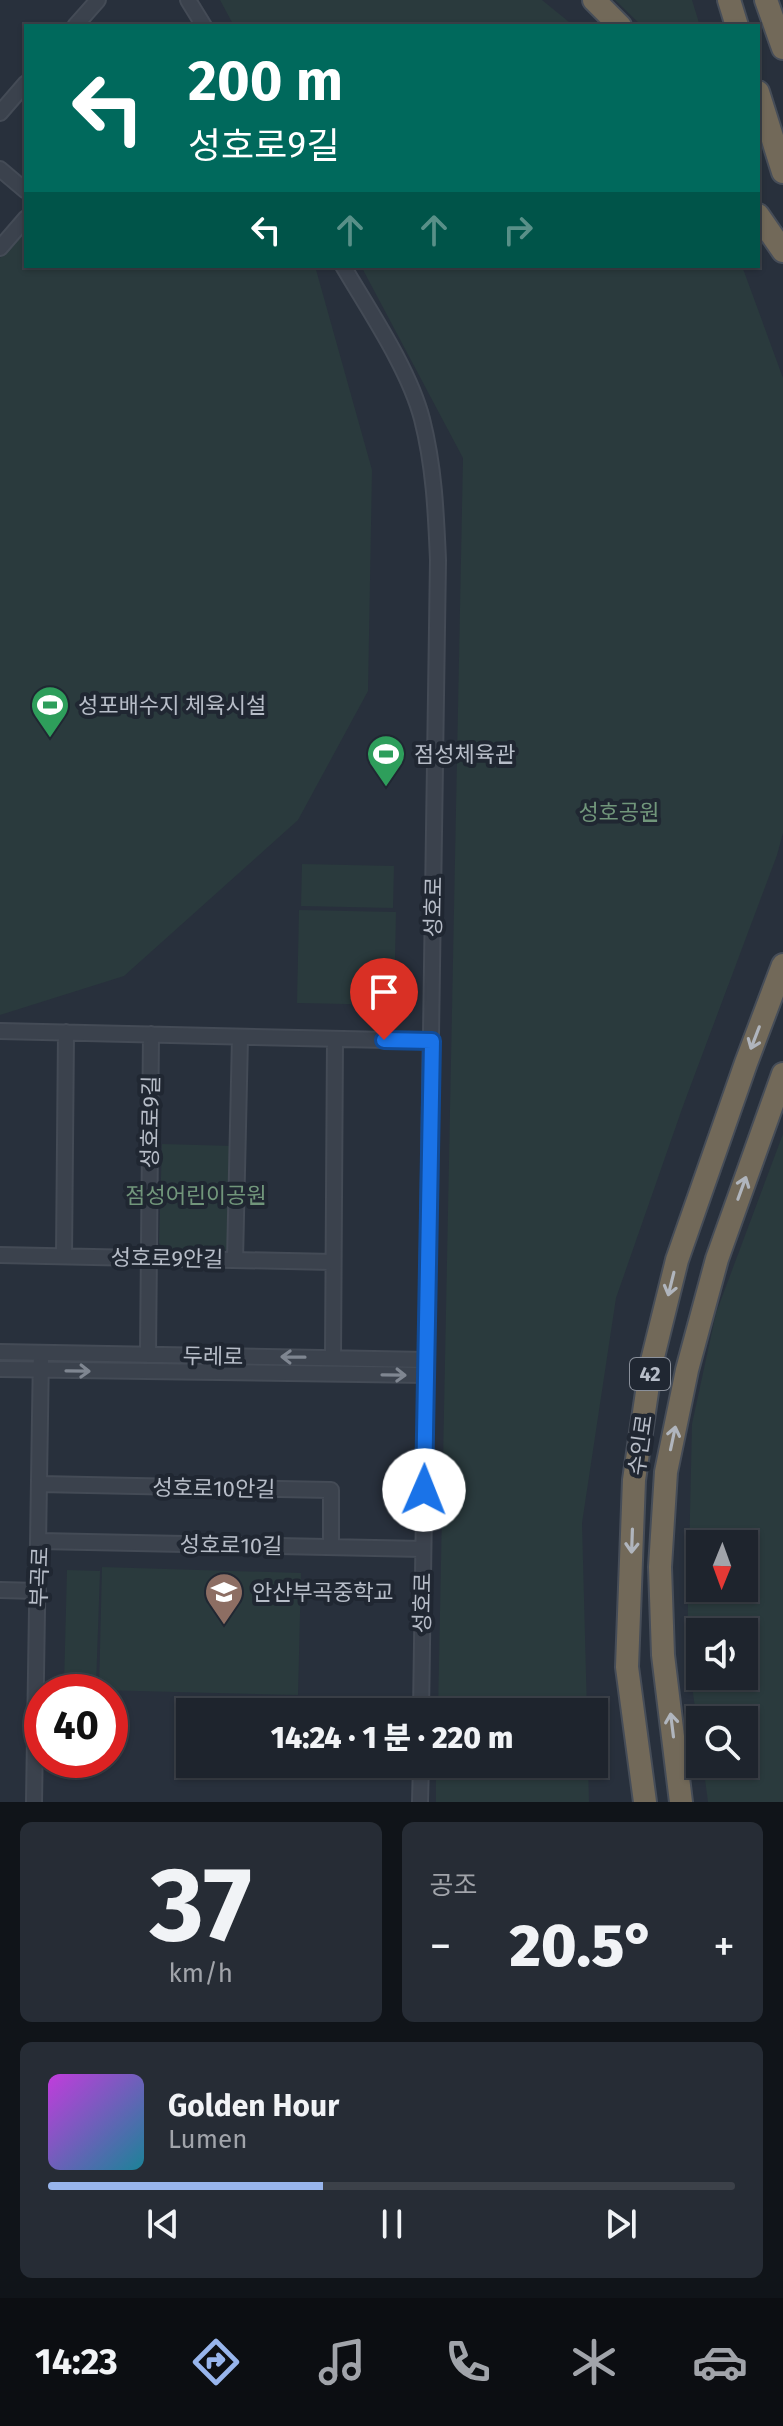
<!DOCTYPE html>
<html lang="ko">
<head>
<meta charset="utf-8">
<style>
  :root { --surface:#1e242d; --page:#262c35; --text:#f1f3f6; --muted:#a1a4aa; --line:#3c4149; --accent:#98b5ec }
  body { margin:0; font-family:"Fira Sans","Noto Sans KR",sans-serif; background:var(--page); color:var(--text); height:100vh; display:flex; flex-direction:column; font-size:30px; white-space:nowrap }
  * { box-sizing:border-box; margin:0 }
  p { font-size:26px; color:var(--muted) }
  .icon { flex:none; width:44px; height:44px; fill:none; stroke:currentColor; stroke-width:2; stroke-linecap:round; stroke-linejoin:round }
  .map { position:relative; height:1802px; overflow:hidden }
  .side { display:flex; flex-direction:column; gap:20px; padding:20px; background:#101419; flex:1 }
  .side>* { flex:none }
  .top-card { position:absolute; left:24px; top:24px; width:736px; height:244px; border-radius:0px; box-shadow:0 2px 6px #0004,0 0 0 2px var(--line); background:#00695c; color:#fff; overflow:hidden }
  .needle { width:52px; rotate:181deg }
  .controls { position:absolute; left:686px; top:1530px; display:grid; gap:16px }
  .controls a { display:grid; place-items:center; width:72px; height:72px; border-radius:0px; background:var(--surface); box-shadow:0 2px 6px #0004,0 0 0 2px var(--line); font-size:40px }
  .speed { position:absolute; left:24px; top:1674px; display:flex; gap:16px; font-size:40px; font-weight:700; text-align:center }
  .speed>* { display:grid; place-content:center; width:104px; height:104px; border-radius:50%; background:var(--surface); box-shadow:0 2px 6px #0004,0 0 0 2px var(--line); line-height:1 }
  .speed .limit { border:12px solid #d22; background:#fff; color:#111 }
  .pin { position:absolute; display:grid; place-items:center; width:68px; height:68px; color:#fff; margin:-82px -34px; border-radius:50% 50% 50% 0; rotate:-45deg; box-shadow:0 0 8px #0007 }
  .pin .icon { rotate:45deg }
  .me { position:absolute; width:88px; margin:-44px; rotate:1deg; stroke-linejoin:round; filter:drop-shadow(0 0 6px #0008) }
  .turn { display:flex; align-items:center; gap:28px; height:168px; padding:0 32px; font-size:36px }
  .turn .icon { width:104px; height:104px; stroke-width:2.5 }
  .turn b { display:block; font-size:56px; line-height:68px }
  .lanes { display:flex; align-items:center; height:76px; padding:0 32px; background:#0003; justify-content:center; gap:40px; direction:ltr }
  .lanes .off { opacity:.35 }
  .big { font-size:60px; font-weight:800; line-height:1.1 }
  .side .tile { flex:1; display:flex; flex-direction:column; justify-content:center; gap:12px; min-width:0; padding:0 28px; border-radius:12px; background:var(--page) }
  .side .dial { align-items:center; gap:0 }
  .dial b { font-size:104px; line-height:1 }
  .song { display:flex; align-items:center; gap:24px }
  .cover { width:96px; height:96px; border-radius:12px; background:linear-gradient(135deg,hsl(290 70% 55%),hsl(190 70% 35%)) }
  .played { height:8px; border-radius:4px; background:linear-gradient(90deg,var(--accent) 40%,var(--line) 40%) }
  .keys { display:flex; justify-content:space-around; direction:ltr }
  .heat { display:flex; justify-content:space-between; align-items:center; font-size:44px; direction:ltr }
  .side .tiles { flex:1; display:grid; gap:20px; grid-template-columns:1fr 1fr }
  .tile:last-child { grid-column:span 2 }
  .trip { position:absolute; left:176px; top:1698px; width:432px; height:80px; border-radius:0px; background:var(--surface); box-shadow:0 2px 6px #0004,0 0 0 2px var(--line); font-weight:800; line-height:80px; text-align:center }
  .menu { display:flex; height:128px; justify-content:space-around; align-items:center; background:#0c0e12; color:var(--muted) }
  .menu .icon { width:56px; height:56px }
  .menu .on { color:var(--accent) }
  .menu b { font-size:36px; color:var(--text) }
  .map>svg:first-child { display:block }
</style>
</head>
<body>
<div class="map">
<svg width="783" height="1802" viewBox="0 0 783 1802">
  <rect width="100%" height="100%" fill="#28303c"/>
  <path fill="#2a3a3d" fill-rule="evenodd" d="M220,0H542L574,26H234Z
    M615,0H692L700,26H642Z
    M26,227V266H315L372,470L368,691L298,820L124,976L0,1015V258Z
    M361,266H742L783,378V833L777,855L683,1106L616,1298L582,1523L587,1712H438L463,458Z
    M302,864L394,866L393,908L301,906Z
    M299,910L396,912L394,1005L297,1003Z
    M783,1134V1802H708L703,1764H744V1720H700V1744L687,1649L692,1424L716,1313ZM700,1544H744V1588H700ZM700,1632H744V1676H700Z
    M162,1144L234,1146L231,1245L222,1253L166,1251L159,1243Z
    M102,1567L301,1573L298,1695L99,1690Z
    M67,1570L100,1571L96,1686L64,1685Z
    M436,1764H588L589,1802H436Z"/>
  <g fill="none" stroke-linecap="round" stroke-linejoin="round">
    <g stroke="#444b56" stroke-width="18">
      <path id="minor" d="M188,0L204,26
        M75,26L98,0
        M0,113L26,83
        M0,169L26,191
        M0,248L26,218
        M343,266C370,312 409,369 422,419C434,466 436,512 438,560L421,1712
        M0,1031L432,1041
        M0,1255L333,1262
        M64,1256L66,1032
        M235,1260L240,1037
        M0,1352L427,1360
        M148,1355L151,1034
        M333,1358L335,1039
        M0,1369L427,1375
        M40,1484L331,1490V1547
        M40,1541L423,1549
        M0,1590L38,1591
        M34,1802L41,1353
        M420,1802L421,1764"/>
    </g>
    <g stroke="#464d58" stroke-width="26">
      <path id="highway" d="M594,0L620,26
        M729,0L737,26
        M766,0L783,48
        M758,92L783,172
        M758,215L783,251
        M645,1802L627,1667L634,1480L651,1365L677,1260L746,1063L783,965
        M681,1802L663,1655L660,1567L666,1472L687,1370L717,1259L783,1074"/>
    </g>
    <use href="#minor" stroke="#3b424d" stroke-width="14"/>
    <use href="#highway" stroke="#726959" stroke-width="22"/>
  </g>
  <defs><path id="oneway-shaft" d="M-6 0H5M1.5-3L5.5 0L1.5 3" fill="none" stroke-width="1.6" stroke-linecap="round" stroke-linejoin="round" transform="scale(2)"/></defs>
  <g stroke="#b0b5bd">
    <use href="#oneway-shaft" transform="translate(755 1038) rotate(111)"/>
    <use href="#oneway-shaft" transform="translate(742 1188) rotate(-70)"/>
    <use href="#oneway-shaft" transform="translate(671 1284) rotate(104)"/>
    <use href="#oneway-shaft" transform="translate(673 1438) rotate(-78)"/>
    <use href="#oneway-shaft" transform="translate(632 1541) rotate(92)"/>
    <use href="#oneway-shaft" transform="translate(672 1725) rotate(-97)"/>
  </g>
  <g stroke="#7f8691">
    <use href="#oneway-shaft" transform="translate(293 1357) rotate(-179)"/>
    <use href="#oneway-shaft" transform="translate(78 1371) rotate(1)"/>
    <use href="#oneway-shaft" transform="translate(394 1375) rotate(1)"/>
  </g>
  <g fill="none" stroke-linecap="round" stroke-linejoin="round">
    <g stroke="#114b97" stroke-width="20">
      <path id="route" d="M384,1040L432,1041L424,1490"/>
    </g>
    <use href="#route" stroke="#1a73e8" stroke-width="14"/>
  </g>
  <defs>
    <g id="stadium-pin" transform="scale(2)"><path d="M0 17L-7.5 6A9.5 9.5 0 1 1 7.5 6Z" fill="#2e9e5b" stroke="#202732"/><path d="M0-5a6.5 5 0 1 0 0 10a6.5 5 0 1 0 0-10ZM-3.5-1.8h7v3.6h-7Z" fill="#fff"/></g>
    <g id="school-pin" transform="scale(2)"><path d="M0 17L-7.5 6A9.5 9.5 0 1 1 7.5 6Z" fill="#8d6e63" stroke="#202732"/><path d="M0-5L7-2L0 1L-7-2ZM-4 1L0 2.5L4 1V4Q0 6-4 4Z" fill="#fff"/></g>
  </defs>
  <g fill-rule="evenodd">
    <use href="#stadium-pin" x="50" y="705"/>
    <use href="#stadium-pin" x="386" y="754"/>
    <use href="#school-pin" x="224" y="1592"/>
  </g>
  <g text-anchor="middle" stroke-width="8" stroke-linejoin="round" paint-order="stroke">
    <rect fill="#202732" stroke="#8a909b" stroke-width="2" x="630" y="1358" width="40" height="32" rx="6"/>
    <g font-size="20" font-weight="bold" fill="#b7bdc8">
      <text x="650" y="1381">42</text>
    </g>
    <g font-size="22" fill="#b7bdc8" stroke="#202732" text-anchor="start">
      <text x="78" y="713">성포배수지 체육시설</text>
      <text x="414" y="762">점성체육관</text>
      <text x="252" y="1600">안산부곡중학교</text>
    </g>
    <g font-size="22" fill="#71967b" stroke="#202732">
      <text x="619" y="820">성호공원</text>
      <text x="196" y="1203">점성어린이공원</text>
    </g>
    <g font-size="22" fill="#b7bdc8" stroke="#202732">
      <text transform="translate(433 907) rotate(-89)" y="8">성호로</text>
      <text transform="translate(150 1122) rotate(-89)" y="8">성호로9길</text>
      <text transform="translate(167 1258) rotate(1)" y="8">성호로9안길</text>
      <text transform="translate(213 1356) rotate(1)" y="8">두레로</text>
      <text transform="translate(640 1445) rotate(-82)" y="8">수인로</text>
      <text transform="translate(214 1488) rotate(1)" y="8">성호로10안길</text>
      <text transform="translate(231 1545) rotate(1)" y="8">성호로10길</text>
      <text transform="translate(39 1577) rotate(-88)" y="8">부곡로</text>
      <text transform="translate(422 1603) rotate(-89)" y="8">성호로</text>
    </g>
  </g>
</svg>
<div class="controls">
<a><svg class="needle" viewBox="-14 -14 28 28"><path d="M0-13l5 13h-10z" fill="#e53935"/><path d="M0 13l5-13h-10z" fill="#a1a4aa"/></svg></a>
<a><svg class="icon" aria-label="sound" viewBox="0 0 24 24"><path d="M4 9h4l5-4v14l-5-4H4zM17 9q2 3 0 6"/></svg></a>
<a><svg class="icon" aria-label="search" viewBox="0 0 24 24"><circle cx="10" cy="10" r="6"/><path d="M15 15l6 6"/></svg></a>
</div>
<div class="speed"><div class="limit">40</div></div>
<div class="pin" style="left:384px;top:1040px;background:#d93025"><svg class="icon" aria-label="arrive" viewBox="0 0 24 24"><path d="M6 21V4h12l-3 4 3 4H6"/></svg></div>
<svg class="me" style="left:424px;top:1490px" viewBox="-20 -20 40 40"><circle r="19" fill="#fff"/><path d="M0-13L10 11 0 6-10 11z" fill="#1a73e8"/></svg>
<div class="trip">14:24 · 1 분 · 220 m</div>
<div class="top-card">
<div class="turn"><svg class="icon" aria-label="left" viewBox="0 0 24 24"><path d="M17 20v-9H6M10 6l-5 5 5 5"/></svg><div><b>200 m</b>성호로9길</div></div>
<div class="lanes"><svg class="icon" aria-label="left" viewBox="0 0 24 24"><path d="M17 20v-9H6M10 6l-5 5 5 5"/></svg><svg class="icon off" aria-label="ahead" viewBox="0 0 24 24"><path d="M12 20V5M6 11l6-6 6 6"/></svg><svg class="icon off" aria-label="ahead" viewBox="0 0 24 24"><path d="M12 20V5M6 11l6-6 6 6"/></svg><svg class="icon off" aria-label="right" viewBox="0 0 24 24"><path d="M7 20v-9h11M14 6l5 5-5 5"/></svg></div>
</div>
</div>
<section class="side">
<div class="tiles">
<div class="tile dial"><b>37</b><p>km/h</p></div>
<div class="tile"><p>공조</p>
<div class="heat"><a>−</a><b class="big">20.5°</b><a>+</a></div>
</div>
<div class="tile">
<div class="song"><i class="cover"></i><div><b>Golden Hour</b><p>Lumen</p></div></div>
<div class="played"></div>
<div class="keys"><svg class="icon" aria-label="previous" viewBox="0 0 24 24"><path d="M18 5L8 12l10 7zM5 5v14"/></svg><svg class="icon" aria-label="pause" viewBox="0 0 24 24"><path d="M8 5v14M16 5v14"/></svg><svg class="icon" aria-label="next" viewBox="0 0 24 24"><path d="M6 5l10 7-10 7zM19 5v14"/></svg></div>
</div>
</div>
</section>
<nav class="menu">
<b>14:23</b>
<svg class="icon on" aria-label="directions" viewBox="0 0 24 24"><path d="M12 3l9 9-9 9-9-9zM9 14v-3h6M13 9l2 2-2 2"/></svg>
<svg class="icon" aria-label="music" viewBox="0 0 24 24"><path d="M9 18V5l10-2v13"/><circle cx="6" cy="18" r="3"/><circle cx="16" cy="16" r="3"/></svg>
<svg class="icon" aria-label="phone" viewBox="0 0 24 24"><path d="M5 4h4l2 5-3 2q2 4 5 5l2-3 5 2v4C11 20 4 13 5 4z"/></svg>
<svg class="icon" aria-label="climate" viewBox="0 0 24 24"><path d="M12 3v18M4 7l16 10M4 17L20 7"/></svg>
<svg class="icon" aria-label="car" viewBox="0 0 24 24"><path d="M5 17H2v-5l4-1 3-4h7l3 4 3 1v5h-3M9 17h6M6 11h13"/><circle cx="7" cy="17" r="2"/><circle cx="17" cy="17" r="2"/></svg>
</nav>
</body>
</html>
